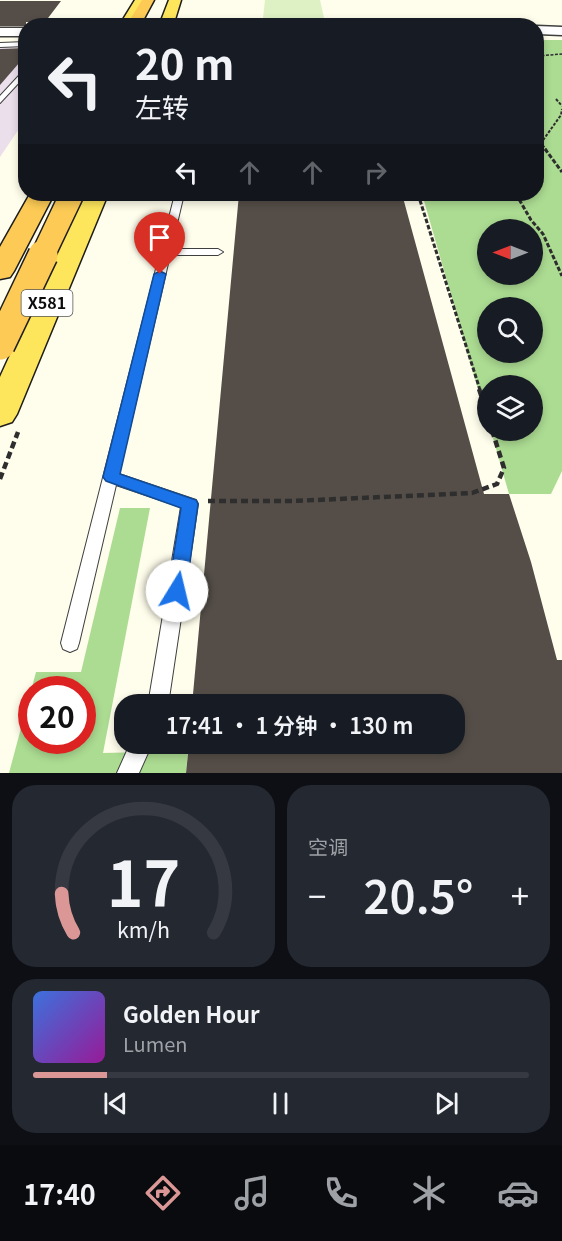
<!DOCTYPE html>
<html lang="zh">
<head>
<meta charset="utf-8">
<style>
  :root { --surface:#171b24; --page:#242831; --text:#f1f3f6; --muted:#9ea1a6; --line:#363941; --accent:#db9795 }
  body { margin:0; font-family:Georgia,"Noto Sans SC",serif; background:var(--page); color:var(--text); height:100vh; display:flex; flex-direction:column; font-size:22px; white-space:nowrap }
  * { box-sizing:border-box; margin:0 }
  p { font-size:20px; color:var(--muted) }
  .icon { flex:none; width:33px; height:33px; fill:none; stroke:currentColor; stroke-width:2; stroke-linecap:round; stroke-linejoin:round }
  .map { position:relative; height:773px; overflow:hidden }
  .side { display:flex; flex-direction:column; gap:12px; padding:12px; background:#0d0f14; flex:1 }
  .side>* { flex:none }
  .top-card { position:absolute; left:18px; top:18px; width:526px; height:183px; border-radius:24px; box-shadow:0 3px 9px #0003; background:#171b24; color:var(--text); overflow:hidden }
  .needle { width:39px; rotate:270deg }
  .fabs { position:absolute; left:477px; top:219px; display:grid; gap:12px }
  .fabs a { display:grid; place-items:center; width:66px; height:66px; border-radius:50%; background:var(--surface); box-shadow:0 3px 9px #0003; font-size:30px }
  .speed { position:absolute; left:18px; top:676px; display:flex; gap:12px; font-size:30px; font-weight:700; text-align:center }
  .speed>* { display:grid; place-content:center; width:78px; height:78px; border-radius:50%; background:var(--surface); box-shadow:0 3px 9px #0003; line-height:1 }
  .speed .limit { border:9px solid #d22; background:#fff; color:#111 }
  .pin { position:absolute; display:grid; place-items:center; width:51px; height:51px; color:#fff; margin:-62px -26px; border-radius:50% 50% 50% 0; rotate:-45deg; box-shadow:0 0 6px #0007 }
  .pin .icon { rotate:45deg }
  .me { position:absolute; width:66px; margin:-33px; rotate:9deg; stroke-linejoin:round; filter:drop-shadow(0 0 4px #0008) }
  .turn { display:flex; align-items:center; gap:21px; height:126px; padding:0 18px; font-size:27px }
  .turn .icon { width:78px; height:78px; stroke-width:2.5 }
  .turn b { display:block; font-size:42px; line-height:51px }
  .lanes { display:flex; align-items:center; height:57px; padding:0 18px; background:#0003; justify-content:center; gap:30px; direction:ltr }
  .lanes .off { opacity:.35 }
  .big { font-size:45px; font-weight:600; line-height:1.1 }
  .side .card { flex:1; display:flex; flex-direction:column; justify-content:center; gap:9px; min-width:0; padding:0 21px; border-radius:24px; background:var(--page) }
  .side .dial { align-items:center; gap:0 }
  .dial svg { height:156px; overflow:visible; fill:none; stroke:var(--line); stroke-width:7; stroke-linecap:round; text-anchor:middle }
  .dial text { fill:var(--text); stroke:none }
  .song { display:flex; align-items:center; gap:18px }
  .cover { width:72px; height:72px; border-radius:9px; background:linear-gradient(135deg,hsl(220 70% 55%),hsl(300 70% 35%)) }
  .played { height:6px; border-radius:3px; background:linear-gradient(90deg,var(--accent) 15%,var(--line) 15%) }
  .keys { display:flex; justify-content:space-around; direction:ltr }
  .heat { display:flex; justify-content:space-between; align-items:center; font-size:33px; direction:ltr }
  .side .tiles { flex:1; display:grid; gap:12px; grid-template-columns:1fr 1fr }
  .card:last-child { grid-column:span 2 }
  .trip { position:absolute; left:114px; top:694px; width:351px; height:60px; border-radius:24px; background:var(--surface); box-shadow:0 3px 9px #0003; font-weight:600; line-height:60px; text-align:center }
  .tab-bar { display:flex; height:96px; justify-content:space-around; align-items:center; background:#090b0e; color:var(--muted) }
  .tab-bar .icon { width:42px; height:42px }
  .tab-bar .active { color:var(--accent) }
  .tab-bar b { font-size:27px; color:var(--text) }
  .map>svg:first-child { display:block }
</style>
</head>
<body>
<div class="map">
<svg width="562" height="773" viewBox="0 0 562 773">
  <rect width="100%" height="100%" fill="#fffdeb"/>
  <path fill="#ebdfeb" d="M0,43H25V120L0,157Z"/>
  <path fill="#acdc92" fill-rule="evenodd" d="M537,40H562V471L551,494H509L491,431L532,430V386H488L487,420L422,194H537ZM488,230H532V274H488ZM488,308H532V352H488Z
    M120,508H150L103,753L188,751L186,773H9L36,672H81ZM32,690H82V741H32Z"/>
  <path fill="#def1c5" d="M265,0H320L324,18H263Z"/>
  <path fill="#554e48" d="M0,1H61L45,22H26V26H0Z
    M26,48V55L0,85V49Z
    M239,194H402L484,494H509L531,562L557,660H562V773H186L189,744H454V705H192Z"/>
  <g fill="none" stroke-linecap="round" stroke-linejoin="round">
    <g stroke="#3f3f3f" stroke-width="2">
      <path id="service" d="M26,42V46L0,47V43Z
        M26,68V75L0,103V96Z
        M175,194H184L171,249H218L223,252L218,255H170L119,474L196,500L198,504L168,705H148L181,507L116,485L79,643L77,649L70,652L63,649L61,643Z
        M130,744H152L139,773H117Z"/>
    </g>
    <g stroke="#3f3f3f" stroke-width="3">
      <path id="tertiary" d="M537,26L562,27V35L537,34Z
        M0,28H26V36H0Z"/>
    </g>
    <g stroke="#1d1d1d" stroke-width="3">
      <path id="primary" d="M135,0H147L133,26H119Z
        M169,0H181L173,26H159Z
        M84,194H108L17,414L12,422L0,426V377Z"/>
    </g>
    <g stroke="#1d1d1d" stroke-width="3">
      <path id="trunk" d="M142,0H154L140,26H126Z
        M30,194H54L14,271L10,277L0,279V247Z"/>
    </g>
    <path stroke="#2e2e2e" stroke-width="1.5" stroke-dasharray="3 1.5" stroke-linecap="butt" d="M537,56L562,54"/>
    <path stroke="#2e2e2e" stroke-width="2" stroke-dasharray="3 1.5" stroke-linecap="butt" d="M556,99L562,106
      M547,151L541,143L561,115L562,109"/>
    <path stroke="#2e2e2e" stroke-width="3" stroke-dasharray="4.5 2" stroke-linecap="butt" d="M545,149L562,172
      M418,194L480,390
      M516,194L531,220L543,234L562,276"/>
    <path stroke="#2e2e2e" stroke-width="4.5" stroke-dasharray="7 4" stroke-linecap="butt" d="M479,389L488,416
      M0,479L18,432
      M208,501H293L472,493L497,484L504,468L492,430"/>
    <use href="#service" fill="#fff" fill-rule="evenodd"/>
    <use href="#tertiary" fill="#fff" fill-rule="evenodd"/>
    <use href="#primary" fill="#fee65c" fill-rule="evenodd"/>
    <use href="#trunk" fill="#fcca55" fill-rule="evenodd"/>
    <g stroke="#1d1d1d" stroke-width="26" stroke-linecap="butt">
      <path id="trunk-bridge-far1" d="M42,257L72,194"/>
    </g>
    <g stroke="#1d1d1d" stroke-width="32" stroke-linecap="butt">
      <path id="trunk-bridge" d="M0,345L43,255"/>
    </g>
    <use href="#trunk-bridge-far1" stroke="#fcca55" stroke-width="23"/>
    <use href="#trunk-bridge" stroke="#fcca55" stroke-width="29"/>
  </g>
  <path fill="#1a73e8" stroke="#114b97" stroke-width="1.5" d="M160,271L166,274L120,474L196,500L198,504L186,591L183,596L177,599L171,596L168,591L181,508L106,481L103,477L154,274Z"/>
  <g text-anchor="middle" stroke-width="6" stroke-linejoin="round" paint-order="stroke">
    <rect fill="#fff" stroke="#555" stroke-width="1.5" x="21.5" y="290" width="51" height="26" rx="4.5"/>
    <g font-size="16" font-weight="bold" fill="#0c0c0c">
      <text x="47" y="309">X581</text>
    </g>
  </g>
</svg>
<div class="fabs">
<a><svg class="needle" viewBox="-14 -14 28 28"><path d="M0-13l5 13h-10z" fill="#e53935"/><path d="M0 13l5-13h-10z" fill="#9ea1a6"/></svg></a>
<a><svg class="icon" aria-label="search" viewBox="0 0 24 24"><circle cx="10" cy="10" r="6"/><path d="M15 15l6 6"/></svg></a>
<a><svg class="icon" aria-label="layers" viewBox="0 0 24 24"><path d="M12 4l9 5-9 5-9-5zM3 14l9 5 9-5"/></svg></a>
</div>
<div class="speed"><div class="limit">20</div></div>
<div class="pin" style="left:160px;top:274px;background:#d93025"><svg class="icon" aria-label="arrive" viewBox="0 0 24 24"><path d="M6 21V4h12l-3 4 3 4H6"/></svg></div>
<svg class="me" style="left:177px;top:591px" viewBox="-20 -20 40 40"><circle r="19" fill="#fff"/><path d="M0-13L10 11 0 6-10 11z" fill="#1a73e8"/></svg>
<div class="trip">17:41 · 1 分钟 · 130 m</div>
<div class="top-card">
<div class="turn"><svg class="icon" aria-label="left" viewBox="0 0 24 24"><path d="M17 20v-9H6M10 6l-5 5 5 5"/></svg><div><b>20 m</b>左转</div></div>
<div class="lanes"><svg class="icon" aria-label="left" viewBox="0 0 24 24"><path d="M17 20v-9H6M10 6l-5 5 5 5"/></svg><svg class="icon off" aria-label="ahead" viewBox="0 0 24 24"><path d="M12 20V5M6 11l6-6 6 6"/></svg><svg class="icon off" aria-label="ahead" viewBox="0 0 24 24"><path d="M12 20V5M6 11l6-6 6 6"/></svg><svg class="icon off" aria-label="right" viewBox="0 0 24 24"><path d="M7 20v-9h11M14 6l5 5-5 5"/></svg></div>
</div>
</div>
<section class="side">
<div class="tiles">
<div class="card dial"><svg viewBox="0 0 100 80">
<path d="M14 69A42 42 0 1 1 86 69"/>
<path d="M14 69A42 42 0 0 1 8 49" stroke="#db9795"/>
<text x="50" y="56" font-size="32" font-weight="700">17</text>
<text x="50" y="72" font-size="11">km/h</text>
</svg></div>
<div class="card"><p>空调</p>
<div class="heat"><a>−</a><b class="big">20.5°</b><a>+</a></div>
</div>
<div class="card">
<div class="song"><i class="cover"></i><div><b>Golden Hour</b><p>Lumen</p></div></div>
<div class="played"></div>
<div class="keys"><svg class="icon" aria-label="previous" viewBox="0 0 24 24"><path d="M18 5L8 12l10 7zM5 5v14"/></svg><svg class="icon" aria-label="pause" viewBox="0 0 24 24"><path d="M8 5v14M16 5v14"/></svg><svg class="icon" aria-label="next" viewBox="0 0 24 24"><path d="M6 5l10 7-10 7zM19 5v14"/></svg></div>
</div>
</div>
</section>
<nav class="tab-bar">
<b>17:40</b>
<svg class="icon active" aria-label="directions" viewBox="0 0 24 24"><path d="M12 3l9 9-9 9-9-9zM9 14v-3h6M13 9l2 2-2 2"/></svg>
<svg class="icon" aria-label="music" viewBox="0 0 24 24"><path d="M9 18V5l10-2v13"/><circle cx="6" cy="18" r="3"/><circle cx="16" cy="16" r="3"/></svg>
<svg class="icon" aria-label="phone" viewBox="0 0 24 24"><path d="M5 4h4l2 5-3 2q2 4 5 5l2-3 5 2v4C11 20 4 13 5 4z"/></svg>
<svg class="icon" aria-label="climate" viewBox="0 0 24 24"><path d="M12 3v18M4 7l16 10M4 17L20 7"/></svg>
<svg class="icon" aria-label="car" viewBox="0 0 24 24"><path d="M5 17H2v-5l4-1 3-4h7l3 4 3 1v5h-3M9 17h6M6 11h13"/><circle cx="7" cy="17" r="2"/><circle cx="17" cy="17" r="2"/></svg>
</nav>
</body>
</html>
